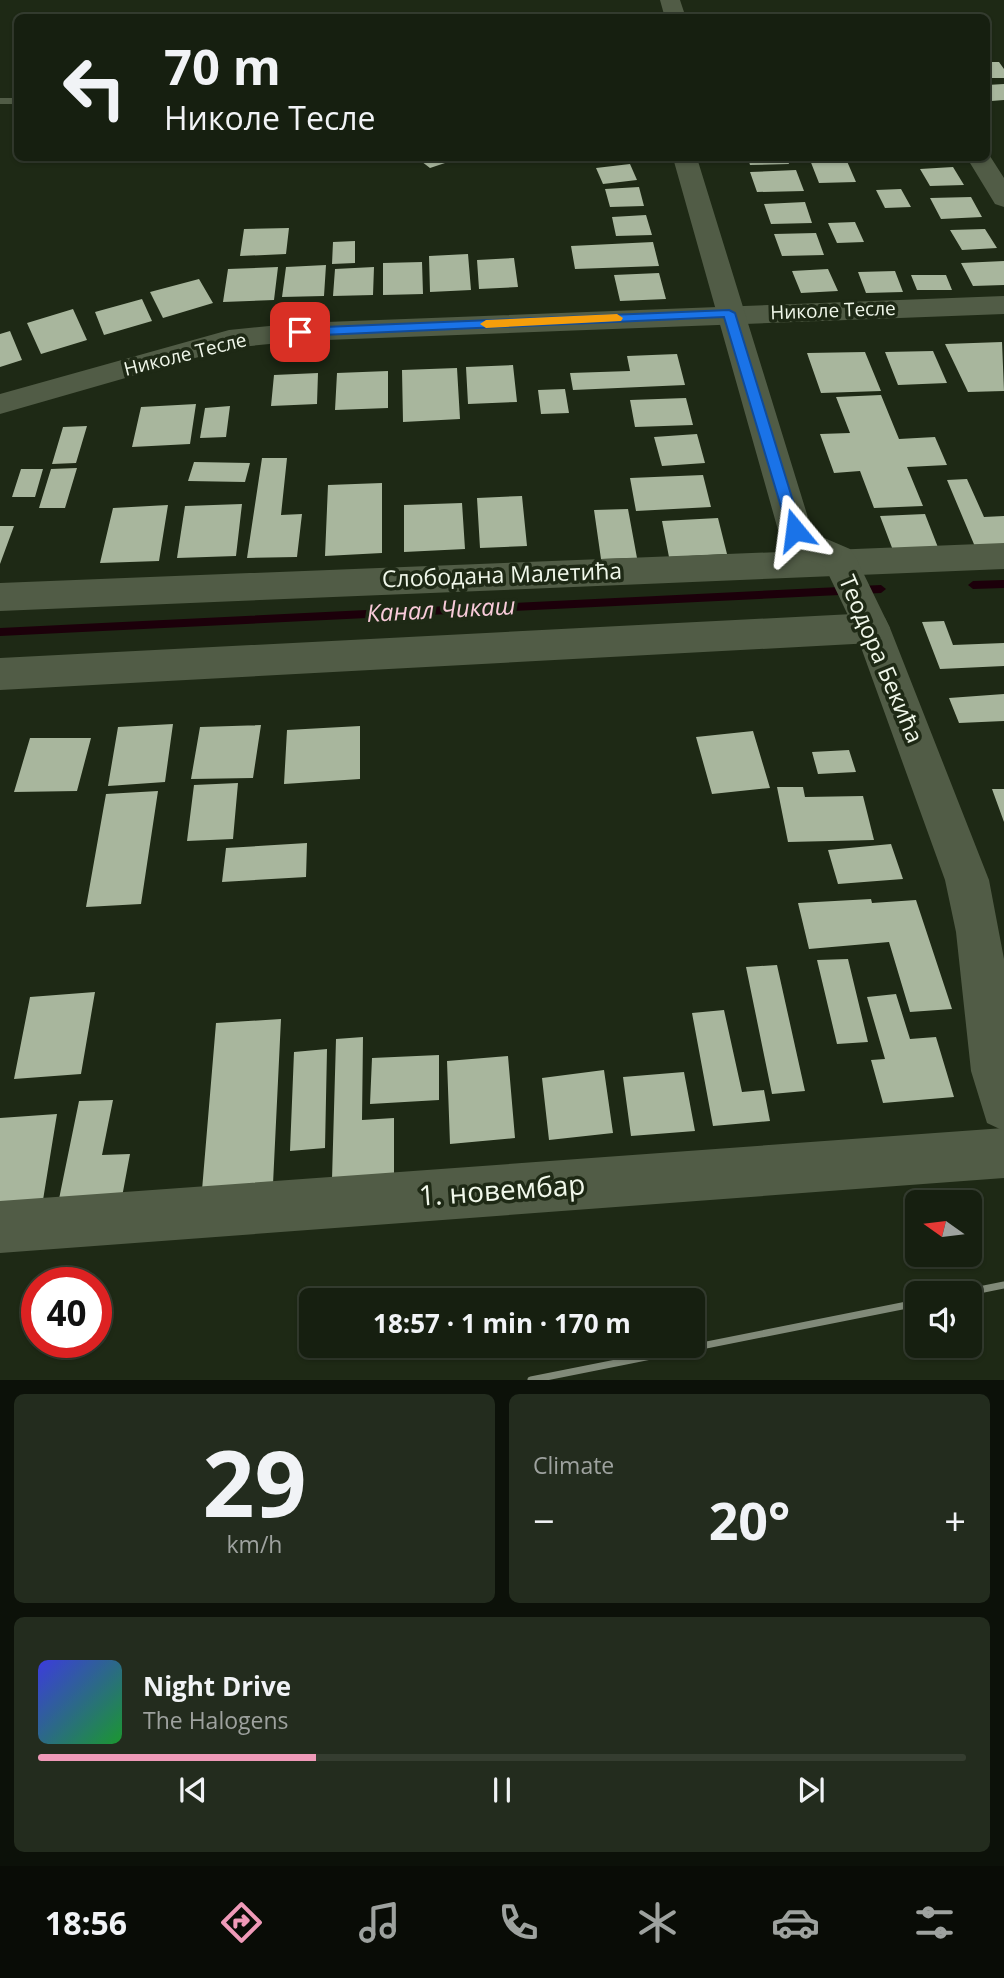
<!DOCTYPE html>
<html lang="en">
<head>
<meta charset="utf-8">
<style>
  :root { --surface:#161f10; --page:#232c1e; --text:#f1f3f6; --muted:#9ea29f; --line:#353d30; --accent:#ef9ab8 }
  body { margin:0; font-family:"Open Sans",sans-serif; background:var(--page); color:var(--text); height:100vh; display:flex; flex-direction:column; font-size:26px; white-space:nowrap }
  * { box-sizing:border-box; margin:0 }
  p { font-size:23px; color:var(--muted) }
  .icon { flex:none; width:38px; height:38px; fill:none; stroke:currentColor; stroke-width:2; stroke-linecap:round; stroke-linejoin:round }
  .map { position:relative; height:1380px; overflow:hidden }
  .sheet { display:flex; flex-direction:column; gap:14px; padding:14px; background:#0c1109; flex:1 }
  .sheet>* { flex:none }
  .guide { position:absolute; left:14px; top:14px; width:976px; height:147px; border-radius:10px; box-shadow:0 2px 5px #0004,0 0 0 2px var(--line); background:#161f10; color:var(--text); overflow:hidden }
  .needle { width:46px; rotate:284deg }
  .tools { position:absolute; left:905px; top:1190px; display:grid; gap:14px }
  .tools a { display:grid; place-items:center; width:77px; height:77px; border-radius:10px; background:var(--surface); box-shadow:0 2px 5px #0004,0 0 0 2px var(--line); font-size:35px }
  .speed { position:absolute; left:21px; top:1267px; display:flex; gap:14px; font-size:35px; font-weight:700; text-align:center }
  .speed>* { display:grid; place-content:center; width:91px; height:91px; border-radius:50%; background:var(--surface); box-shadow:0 2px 5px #0004,0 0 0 2px var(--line); line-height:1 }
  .speed .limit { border:10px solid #d22; background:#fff; color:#111 }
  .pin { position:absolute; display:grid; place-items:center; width:60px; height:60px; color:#fff; margin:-30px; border-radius:14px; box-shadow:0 4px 10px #0006 }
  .me { position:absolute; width:77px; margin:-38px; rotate:344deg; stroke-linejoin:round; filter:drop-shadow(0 0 5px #0008) }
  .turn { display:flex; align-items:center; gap:24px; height:147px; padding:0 35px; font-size:32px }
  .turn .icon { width:91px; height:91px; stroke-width:2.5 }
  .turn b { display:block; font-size:49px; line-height:60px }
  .big { font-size:52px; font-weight:700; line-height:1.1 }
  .sheet .widget { flex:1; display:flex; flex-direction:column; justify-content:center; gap:10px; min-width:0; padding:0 24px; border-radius:10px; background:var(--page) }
  .sheet .dial { align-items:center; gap:0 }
  .dial b { font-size:91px; line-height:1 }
  .song { display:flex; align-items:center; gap:21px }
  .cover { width:84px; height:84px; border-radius:10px; background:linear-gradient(135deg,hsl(240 70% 55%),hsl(130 70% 35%)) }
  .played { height:7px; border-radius:4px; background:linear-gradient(90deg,var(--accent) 30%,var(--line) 30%) }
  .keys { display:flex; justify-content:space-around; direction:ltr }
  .heat { display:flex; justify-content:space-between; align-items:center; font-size:38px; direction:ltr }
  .sheet .tiles { flex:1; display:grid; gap:14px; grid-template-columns:1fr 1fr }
  .widget:last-child { grid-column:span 2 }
  .trip { position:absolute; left:299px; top:1288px; width:406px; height:70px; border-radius:10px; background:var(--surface); box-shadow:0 2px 5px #0004,0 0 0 2px var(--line); font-weight:700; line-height:70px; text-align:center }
  .menu { display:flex; height:112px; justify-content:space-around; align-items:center; background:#090c06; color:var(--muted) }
  .menu .icon { width:49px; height:49px }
  .menu .selected { color:var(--accent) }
  .menu b { font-size:32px; color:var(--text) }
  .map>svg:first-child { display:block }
</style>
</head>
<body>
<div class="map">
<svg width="1004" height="1380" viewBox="0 0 1004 1380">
  <rect width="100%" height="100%" fill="#1e2915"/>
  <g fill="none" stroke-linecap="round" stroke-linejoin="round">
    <path fill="#1c000a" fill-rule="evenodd" d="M1004,580V588L973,589L968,585L973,581Z
      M881,585L886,589L881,593L0,636V628Z"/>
  </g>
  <path fill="#a8b69d" d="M987,62H999L1004,69V78H987Z
    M1004,84V100L991,101L987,95V85Z
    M417,158H460L430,168Z
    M748,158H787L789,164L750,165Z
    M846,159L856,182L819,183L810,160Z
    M630,164L637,180L603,184L596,168Z
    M953,167L964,185L930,186L920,169Z
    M796,170L804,191L757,192L750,172Z
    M639,187L644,206L610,207L605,189Z
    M901,189L911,207L885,208L876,190Z
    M971,197L982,217L941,219L930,198Z
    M805,202L812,223L771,224L764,204Z
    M646,215L652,235L616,236L612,217Z
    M855,222L864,242L837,243L828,223Z
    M289,228L286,254L240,256L244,229Z
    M985,229L997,248L962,250L950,230Z
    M816,233L824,255L782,256L774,234Z
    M355,241V263L332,264L333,242Z
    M653,242L659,266L575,269L571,246Z
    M468,254L471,290L430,292L429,256Z
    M514,258L518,287L479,289L477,260Z
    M1004,261V285L973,286L961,263Z
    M422,262L423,294L383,295V263Z
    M326,265L324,296L282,297L286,267Z
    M278,267L274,300L223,302L228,269Z
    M374,267L373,295L333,296L335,269Z
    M828,269L838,291L801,293L792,271Z
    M895,271L903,292L866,293L858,272Z
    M659,273L666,299L620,301L614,275Z
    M911,275H946L952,290H917Z
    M199,279L213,303L163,318L150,292Z
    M142,299L152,321L104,335L95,312Z
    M73,309L87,340L41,354L27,323Z
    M10,331L22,360L0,367V334Z
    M1002,342L1004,391L968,392L945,344Z
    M933,351L947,383L898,385L885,352Z
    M865,352L881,391L821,393L807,353Z
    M677,354L685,385L573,390L570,373L630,371L627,356Z
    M513,365L517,402L468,404L466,367Z
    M457,368L460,419L403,422L402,370Z
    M388,371V408L335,410L337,373Z
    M318,373L317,404L271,406L274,375Z
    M565,389L569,413L541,414L538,390Z
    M881,395L899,439L935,437L947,465L907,467L923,506L874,508L860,471L834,473L820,434L850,433L836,397Z
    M686,398L693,425L635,427L630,400Z
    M196,404L190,444L132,447L141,407Z
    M230,406L226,437L200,438L205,408Z
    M87,426L76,463L52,464L63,427Z
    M697,434L705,463L662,466L654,437Z
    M262,458H287L281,515L302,514L297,557L247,558Z
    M194,462L250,463L245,482L188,481Z
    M77,468L65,508H39L51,469Z
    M21,469H43L35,497H12Z
    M703,475L711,507L636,511L630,478Z
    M967,479L984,517L1004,516V548L976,549L947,480Z
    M382,483V553L325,556L328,485Z
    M522,496L527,546L480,548L477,498Z
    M462,503L465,549L404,552V505Z
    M242,504L236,556L177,558L185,506Z
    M168,505L159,561L100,563L113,508Z
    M628,509L637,558L601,559L594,510Z
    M925,514L939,550L894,553L880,516Z
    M718,518L727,554L669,557L662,521Z
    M0,526H14L0,564Z
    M944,621L953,645L1004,643V666L940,669L922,622Z
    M1004,694V721L959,723L949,698Z
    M173,724L165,782L108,786L118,727Z
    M261,725L253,778L191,779L200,727Z
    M360,726V779L284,784L287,730Z
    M753,731L770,788L712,794L696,737Z
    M30,738H91L77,791L14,792Z
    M849,750L856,772L818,774L812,752Z
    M238,783L233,839L187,841L194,785Z
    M777,787H803L805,797L863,796L874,840L788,842Z
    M992,789H1004V822Z
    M158,791L141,904L86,907L106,794Z
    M307,843L306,877L222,882L226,848Z
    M891,844L903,879L838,884L828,850Z
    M871,899L872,903L916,900L952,1009L910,1012L889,942L809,949L798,903Z
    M848,959L868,1042L837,1044L817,960Z
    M777,965L805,1091L772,1094L746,967Z
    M95,992L81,1074L14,1079L30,997Z
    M896,994L910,1039L936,1037L954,1097L883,1103L871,1060L885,1059L867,997Z
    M724,1010L742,1092L764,1090L770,1121L713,1126L692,1013Z
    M281,1019L273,1184L202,1190L216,1023Z
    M363,1037L362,1120L394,1118V1175L332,1179L336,1039Z
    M327,1049L325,1148L290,1151L294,1052Z
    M439,1055V1100L370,1104L372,1058Z
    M508,1056L515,1138L450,1144L447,1061Z
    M604,1070L613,1133L549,1140L542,1078Z
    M684,1072L695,1131L631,1136L623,1077Z
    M113,1100L102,1155L130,1154L122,1197L59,1199L79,1101Z
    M57,1114L43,1200L0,1203V1118Z"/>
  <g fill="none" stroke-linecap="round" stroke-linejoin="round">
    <path fill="#515c46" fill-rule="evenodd" d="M0,98H18V104H0Z"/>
    <path fill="#515c46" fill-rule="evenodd" d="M988,153L1004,178V207L995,204L967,158H987Z
      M1004,296V314L300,341L230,348L0,414V394L229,330L300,323Z
      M1004,543V569L0,611V583Z
      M872,613L885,618L890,628L885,638L872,643L0,690V658Z
      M1004,1128V1178L0,1253V1201Z"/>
    <path fill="#515c46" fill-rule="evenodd" d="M660,0H680L686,18H665Z
      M673,158H697L810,524L822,537L850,549L856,558L890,628L989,880L1004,959V1131L987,1123L971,1071L956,932L945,880L854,628L825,567L798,555L778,530Z"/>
    <path stroke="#818a79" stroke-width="7" d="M964,1293L1004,1285
      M531,1380L917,1303"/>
  </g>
  <path fill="#1a73e8" stroke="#114b97" stroke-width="2" d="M729,310L735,313L802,530L795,535L788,530L724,317L300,336L294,332L300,328Z"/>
  <path fill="#f59e0b" d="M617,314L623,318L621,321L486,328L480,324L486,320Z"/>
  <g text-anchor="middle" stroke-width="7" stroke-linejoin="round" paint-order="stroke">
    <g font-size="19" fill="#f0f7ea" stroke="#1e2915">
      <text transform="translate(833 310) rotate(-2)" y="7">Николе Тесле</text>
      <text transform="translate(185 354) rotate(-14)" y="7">Николе Тесле</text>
    </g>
    <g font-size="23" fill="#f0f7ea" stroke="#1e2915">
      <text transform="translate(502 575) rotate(-2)" y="8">Слободана Малетића</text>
      <text transform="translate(881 659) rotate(67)" y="8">Теодора Бекића</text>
    </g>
    <g font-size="24" font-style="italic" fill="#f9cbda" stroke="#1e2915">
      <text transform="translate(441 610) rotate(-3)" y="8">Канал Чикаш</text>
    </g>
    <g font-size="28" fill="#f0f7ea" stroke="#1e2915">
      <text transform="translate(502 1190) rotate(-4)" y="10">1. новембар</text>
    </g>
  </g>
</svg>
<div class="tools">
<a><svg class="needle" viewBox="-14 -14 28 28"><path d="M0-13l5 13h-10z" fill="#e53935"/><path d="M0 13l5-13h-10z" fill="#9ea29f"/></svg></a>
<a><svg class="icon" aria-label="sound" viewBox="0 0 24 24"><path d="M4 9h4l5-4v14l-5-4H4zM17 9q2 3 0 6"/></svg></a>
</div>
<div class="speed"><div class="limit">40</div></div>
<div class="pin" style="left:300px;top:332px;background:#d93025"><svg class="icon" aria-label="arrive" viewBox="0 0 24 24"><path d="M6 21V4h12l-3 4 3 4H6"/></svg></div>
<svg class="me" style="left:795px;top:530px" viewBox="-20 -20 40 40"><path d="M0-17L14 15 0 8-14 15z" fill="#1a73e8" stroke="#fff" stroke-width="4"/></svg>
<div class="trip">18:57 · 1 min · 170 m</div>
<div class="guide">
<div class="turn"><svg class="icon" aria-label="left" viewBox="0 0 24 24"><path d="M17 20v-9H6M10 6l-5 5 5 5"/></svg><div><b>70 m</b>Николе Тесле</div></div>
</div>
</div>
<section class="sheet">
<div class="tiles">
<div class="widget dial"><b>29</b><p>km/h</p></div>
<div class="widget"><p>Climate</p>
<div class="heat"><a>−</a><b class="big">20°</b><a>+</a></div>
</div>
<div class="widget">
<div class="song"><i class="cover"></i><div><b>Night Drive</b><p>The Halogens</p></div></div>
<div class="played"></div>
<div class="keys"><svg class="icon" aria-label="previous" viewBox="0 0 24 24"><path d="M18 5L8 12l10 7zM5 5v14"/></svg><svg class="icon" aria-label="pause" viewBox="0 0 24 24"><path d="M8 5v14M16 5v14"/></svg><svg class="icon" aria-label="next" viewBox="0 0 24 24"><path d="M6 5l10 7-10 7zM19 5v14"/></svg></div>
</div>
</div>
</section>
<nav class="menu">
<b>18:56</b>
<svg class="icon selected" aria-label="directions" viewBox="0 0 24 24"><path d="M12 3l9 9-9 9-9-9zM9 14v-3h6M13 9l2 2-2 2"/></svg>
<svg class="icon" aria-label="music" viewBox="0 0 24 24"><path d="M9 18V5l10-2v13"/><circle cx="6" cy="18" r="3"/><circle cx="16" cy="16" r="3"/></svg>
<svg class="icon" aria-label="phone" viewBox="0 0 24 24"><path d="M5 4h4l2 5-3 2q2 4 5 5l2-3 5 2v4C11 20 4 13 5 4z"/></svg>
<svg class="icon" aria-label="climate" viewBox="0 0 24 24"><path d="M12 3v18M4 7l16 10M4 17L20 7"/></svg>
<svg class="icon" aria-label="car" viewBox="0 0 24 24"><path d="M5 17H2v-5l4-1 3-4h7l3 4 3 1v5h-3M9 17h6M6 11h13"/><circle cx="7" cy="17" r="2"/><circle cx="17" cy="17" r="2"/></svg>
<svg class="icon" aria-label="filters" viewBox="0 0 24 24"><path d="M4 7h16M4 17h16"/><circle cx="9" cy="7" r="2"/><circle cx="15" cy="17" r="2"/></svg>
</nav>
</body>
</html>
